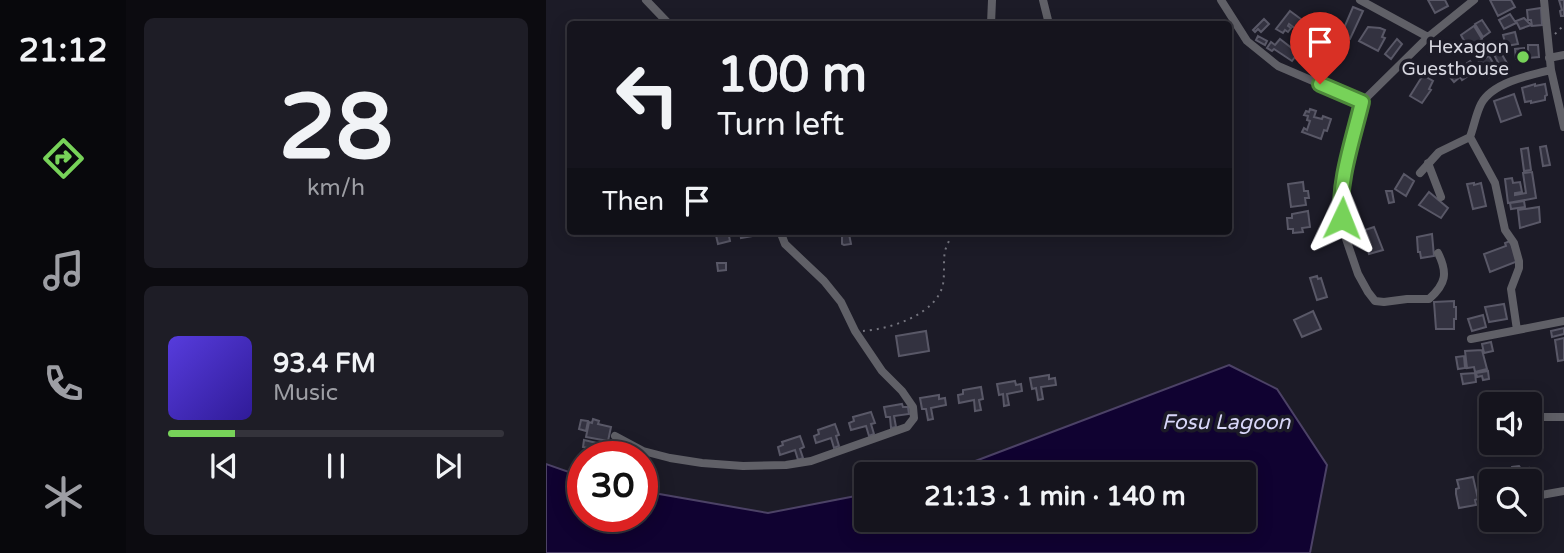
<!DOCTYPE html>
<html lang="en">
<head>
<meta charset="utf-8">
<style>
  :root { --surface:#15141d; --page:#1e1d26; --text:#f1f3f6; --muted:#9d9ea4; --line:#34333b; --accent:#77d259 }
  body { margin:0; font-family:"Varela Round",sans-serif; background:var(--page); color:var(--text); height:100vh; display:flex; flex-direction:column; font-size:26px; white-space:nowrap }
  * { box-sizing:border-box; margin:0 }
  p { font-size:23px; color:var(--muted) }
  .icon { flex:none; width:38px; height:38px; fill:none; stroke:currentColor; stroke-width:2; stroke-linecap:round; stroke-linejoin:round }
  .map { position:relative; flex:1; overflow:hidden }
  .drawer { display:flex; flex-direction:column; gap:18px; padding:18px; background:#0c0b10; width:420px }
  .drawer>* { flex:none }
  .guide { position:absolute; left:21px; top:21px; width:665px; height:214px; border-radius:7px; box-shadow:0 4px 18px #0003,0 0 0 2px var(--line); background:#15141d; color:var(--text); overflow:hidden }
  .controls { position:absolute; left:933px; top:392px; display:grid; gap:14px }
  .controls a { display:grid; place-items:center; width:63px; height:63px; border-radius:7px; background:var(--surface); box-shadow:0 4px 18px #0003,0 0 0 2px var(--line); font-size:35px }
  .speed { position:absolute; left:21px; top:441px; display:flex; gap:14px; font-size:35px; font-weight:700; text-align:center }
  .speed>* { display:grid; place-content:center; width:91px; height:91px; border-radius:50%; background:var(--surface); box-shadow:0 4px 18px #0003,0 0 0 2px var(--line); line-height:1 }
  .speed .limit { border:10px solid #d22; background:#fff; color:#111 }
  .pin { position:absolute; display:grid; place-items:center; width:60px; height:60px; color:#fff; margin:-72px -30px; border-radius:50% 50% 50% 0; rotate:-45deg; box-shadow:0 0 7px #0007 }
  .pin .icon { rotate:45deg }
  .me { position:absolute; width:77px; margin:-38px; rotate:2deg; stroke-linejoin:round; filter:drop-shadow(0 0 5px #0008) }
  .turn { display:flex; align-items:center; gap:24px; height:147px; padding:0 35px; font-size:32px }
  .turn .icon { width:91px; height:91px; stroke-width:2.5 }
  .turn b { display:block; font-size:49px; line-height:60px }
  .then { display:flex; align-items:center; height:66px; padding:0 35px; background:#0003; gap:14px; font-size:26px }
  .drawer .widget { flex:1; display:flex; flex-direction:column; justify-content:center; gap:10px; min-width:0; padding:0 24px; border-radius:10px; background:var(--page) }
  .drawer .dial { align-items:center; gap:0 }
  .dial b { font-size:91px; line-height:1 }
  .song { display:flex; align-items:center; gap:21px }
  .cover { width:84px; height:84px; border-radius:10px; background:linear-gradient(135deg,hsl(250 70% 55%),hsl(250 70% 35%)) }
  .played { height:7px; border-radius:4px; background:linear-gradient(90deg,var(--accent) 20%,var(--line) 20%) }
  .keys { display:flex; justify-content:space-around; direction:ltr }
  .trip { position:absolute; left:308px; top:462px; width:402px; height:70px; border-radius:7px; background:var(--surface); box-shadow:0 4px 18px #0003,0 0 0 2px var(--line); font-weight:700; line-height:70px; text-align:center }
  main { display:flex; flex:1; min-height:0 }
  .menu { display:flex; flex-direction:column; width:126px; justify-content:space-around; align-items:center; background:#08080c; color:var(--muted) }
  .menu .icon { width:49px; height:49px }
  .menu .on { color:var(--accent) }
  .menu b { font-size:32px; color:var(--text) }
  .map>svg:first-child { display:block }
</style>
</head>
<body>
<main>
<nav class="menu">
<b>21:12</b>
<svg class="icon on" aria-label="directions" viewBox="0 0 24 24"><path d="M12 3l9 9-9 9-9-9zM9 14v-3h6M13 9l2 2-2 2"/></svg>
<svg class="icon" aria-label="music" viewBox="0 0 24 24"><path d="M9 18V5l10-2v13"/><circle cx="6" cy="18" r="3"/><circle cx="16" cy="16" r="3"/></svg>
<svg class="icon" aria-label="phone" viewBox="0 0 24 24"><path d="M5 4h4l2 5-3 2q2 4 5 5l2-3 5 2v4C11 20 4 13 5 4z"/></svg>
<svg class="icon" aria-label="climate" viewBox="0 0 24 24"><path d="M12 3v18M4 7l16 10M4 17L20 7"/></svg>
</nav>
<section class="drawer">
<div class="widget dial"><b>28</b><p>km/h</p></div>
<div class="widget">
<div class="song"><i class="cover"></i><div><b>93.4 FM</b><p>Music</p></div></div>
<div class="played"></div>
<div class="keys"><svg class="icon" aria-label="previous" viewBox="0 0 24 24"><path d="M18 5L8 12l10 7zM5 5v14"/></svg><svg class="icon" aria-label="pause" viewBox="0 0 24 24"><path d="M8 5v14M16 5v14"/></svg><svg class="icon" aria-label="next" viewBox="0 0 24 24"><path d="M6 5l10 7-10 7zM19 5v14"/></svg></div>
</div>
</section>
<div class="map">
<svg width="1018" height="553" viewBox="0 0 1018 553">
  <rect width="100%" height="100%" fill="#1c1b27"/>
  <path fill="#100231" stroke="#4c4266" stroke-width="2" d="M683,365L731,389L781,465L764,553H0V464L37,477V516H96V491L222,513L320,494V520H698V474H395Z"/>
  <path fill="#333240" stroke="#595867" stroke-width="2" d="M882,0H899L902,6L889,13Z
    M944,0H965L969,7L952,16Z
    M1013,0H1018V16H1015L1014,11L1016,10Z
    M807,7L817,11L804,39L795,35Z
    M995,8L996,25L986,26L985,20H982L981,10Z
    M744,11L771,31L765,40L743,24L742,26L745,28L742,32L739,30L737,33L730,29Z
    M964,14L970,23L958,29L953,20Z
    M978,18L985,25L974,29L970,21Z
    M718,19L723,24L715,32L712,29L709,32L707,30Z
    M936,20L944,32L937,37L929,24Z
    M928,26L936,39L922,48L915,35Z
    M822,27L834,28L839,30L836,37L839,38L832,51L813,41Z
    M783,32L789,38L778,51L771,45Z
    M969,32L972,44L960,46L957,35Z
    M712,36L721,41L719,45L710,40Z
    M734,39L752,53L746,61L728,49L726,51L721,48L725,42L729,45Z
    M851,39L856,44L845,59L839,54Z
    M950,44L962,65L955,68L944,47Z
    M982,45H992L993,57L982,58Z
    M978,48V58L970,59L969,49Z
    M943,56L952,71L943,77L933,62Z
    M924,61L929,67L923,71L925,74L916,80L914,77L908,82L903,76Z
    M877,75L887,81L883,89L885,90L876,103L864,96Z
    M989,84V86L999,84L1001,95L999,96V100L985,103V101L979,102L976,88Z
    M968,94L975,115L955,122L948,101Z
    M764,109L770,111L768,117L776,119L777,116L785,119L781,131L778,130L775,139L756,132L758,128L761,130L764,121L761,120L762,116L758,115L760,111L763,112Z
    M1000,146L1004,165L997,166L994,147Z
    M982,148L985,170L978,171L975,149Z
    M986,172L990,198L962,203L959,179L966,178L967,183L974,182L976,192L969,193V195L980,193L977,173Z
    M858,174L868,181L860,196L849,189Z
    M757,182L758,191H762L763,198H759L760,205L745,207L742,184Z
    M928,183V185L935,183L940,206L927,209L921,184Z
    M840,191H846L848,202L843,203Z
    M883,192L902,208L895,218L873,205Z
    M978,201L979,207L965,209L964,203Z
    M993,207L994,222L974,228L972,210Z
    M762,211L764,227L756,228L757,232L747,233V229H742L741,218H746V214Z
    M828,227L837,250L823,254L816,231Z
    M169,231H182L184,241L172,244Z
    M194,231H206L207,236L195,238Z
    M303,234L305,244L298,245L296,244V236Z
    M886,234L888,256L875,258L874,252H872L871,237Z
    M964,241L972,261L944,272L938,254L960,246L959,243Z
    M171,263H180V270L172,271Z
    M771,276L772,279L775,278L781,297L771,300L764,278Z
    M908,301V307H910V319H908V329H890L888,302Z
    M958,304L961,319L943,322L939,307Z
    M767,311L775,329L756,337L748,320Z
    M937,315L940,327L926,331L922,319Z
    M1018,328V334L1006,337L1005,331Z
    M380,331L383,351L353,356L350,336Z
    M1018,338V360L1012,361L1009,340Z
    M945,342L947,351L938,353L936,344Z
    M936,350L941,369L929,372L928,367L921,368L919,351Z
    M918,356L919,368L912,369L910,357Z
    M942,371L943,379L937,380L936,376L931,377L930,373Z
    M929,373L930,382L917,384L915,374Z
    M503,375V379L509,378L510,385L495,387L497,399L492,400L490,388L486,389L484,378Z
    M469,381L470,385L475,384L476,391L461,394L463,405L458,406L457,394L453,395L451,384Z
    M435,387L437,399L433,400L435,410L429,411L428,400L413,403L412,395L417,394V390Z
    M393,395V399L399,398L400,405L385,408L387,419L382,420L380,409H376L374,398Z
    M356,404L357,407H362L363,414L348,416L350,427L345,428L344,417H340L338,407Z
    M325,412L329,423L325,424L328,434L323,436L320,426L305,430L303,423L308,421L307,417Z
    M47,419L53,421L52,424L65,427L62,441L40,437L43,422L46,423Z
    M35,420L42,421L40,431L33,429Z
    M289,424L293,435L290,436L293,446L288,448L285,438L270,443L268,436L273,434L272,430Z
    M254,436L258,447L254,449L257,458L252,460L249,450L234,455L232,447L237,445L236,442Z
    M38,440L60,445L59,452L37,447Z
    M973,466L975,469L983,468V481H960L959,471H965L966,467Z
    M927,477L932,499L929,500L930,505L913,508L910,494V489L913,488L911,480Z"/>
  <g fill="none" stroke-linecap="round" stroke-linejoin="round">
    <path stroke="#75757f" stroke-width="2" stroke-dasharray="2 5" stroke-linecap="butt" d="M1009,34L1018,25
      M317,331C345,329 391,314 397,284C399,273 397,261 399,251C401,244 405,237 408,231"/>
    <path stroke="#606067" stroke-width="8" d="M100,0L123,24
      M497,0L503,24
      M675,0L701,41L732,66L816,102
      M814,0L882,37
      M998,0L1005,70L1018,127
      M445,24L446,0
      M1003,58L1018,55
      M924,137L949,183L959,230L968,243L973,261V268L965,289L971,330
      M882,163L895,197
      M874,173L893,152L924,137C928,126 930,114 935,104C946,83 983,75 1005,70
      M892,253C902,273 900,284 883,299H861L838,302L829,301L822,292L812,274L798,233L794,203L800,168L816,102L882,37L928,0
      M925,339L1018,321
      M984,417H1018
      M69,436L97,451L124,458L156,463L197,466L240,465L265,461L361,427L368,418L367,407L356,391L336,371L309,331L295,302L278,281L239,244L234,231
      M984,497L1018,491"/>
  </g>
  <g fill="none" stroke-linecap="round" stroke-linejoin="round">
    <g stroke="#4d883a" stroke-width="18">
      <path id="route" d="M774,84L816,102C808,136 791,185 796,218"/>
    </g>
    <use href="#route" stroke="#77d259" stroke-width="12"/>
  </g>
  <circle fill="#77d259" stroke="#1c1b27" stroke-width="2.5" cx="977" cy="57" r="7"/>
  <g text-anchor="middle" stroke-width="7" stroke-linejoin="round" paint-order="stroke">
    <g font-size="19" fill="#d7d7e0" stroke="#1c1b27" text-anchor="end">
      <text x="963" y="53">Hexagon<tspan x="963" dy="22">Guesthouse</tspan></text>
    </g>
    <g font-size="21" font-style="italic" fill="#d8d6f8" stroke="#1c1b27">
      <text x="680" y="429">Fosu Lagoon</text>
    </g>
  </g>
</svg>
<div class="controls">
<a><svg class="icon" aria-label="sound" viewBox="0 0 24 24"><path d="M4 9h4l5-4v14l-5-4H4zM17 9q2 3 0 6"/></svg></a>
<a><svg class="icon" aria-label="search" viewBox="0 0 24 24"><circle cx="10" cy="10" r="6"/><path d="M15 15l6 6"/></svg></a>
</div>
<div class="speed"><div class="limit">30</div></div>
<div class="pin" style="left:774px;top:84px;background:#d93025"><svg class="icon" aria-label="arrive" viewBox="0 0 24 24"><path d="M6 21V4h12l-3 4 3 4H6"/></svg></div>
<svg class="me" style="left:796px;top:218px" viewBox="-20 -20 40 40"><path d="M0-17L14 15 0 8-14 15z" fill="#77d259" stroke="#fff" stroke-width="4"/></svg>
<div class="trip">21:13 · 1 min · 140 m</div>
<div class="guide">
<div class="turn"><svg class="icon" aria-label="left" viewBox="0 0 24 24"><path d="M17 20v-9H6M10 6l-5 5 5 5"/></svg><div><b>100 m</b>Turn left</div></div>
<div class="then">Then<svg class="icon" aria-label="arrive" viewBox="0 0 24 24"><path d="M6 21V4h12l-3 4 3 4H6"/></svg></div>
</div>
</div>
</main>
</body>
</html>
